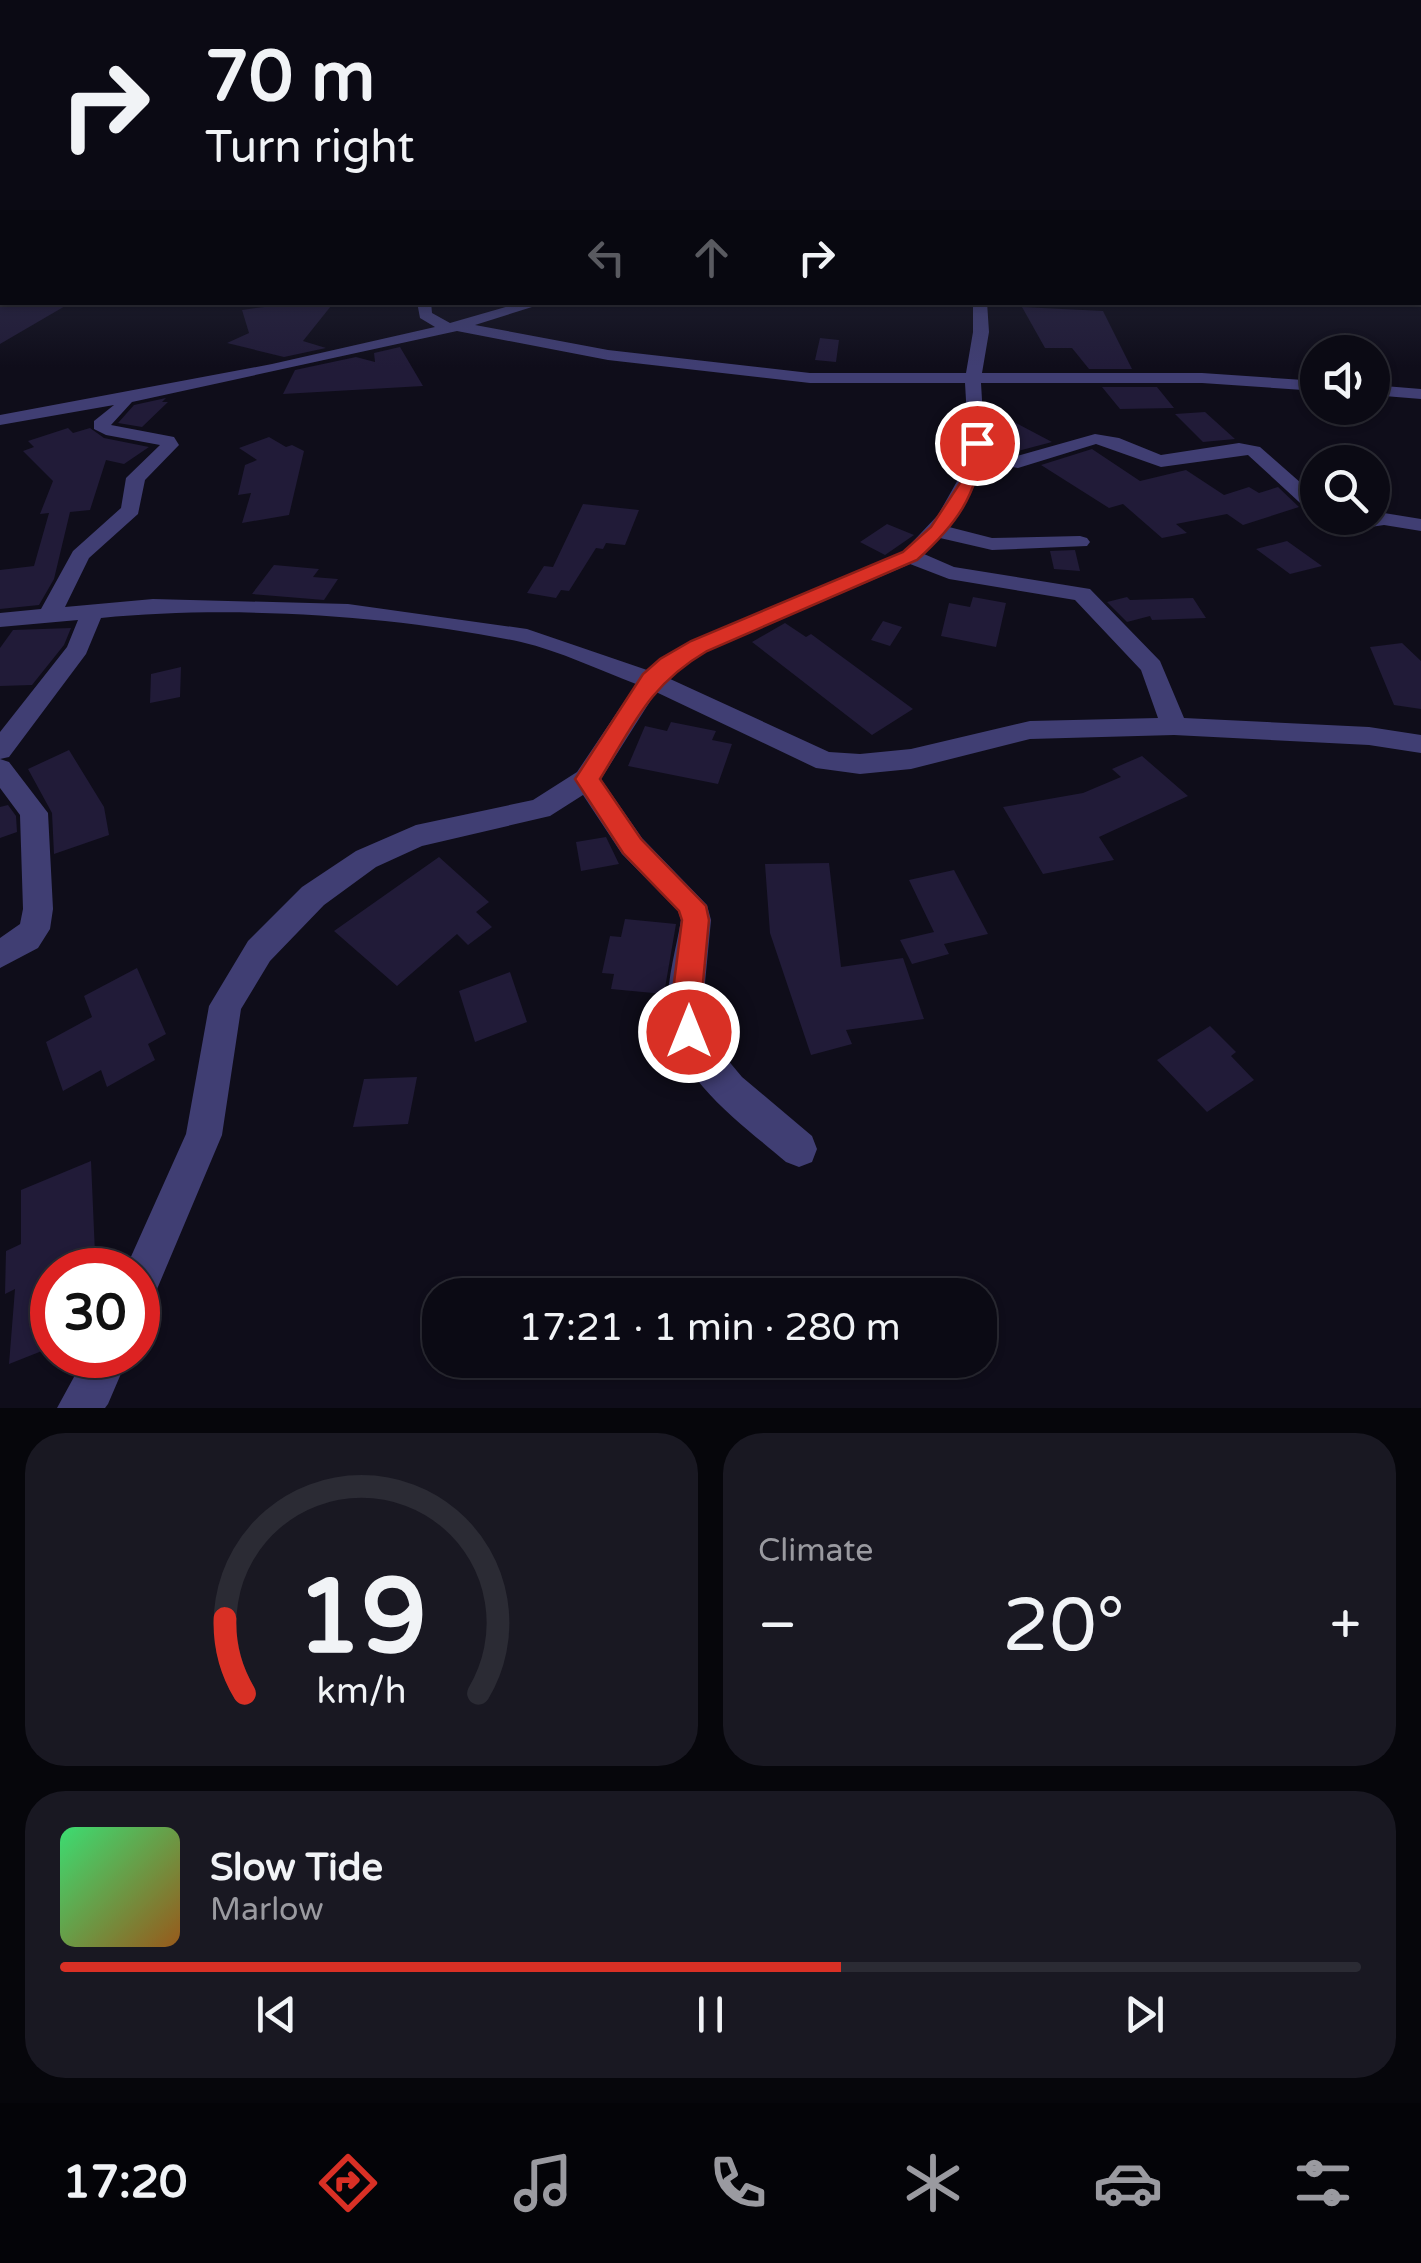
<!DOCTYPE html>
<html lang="en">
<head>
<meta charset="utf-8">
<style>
  :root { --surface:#0b0a14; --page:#191822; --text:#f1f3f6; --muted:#9a9aa0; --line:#2b2b34; --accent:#d93025 }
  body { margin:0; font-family:"Varela Round",sans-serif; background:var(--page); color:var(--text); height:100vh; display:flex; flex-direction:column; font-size:38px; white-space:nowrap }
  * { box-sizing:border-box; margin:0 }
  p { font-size:32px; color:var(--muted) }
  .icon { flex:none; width:55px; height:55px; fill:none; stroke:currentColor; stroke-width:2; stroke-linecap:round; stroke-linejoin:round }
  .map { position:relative; height:1408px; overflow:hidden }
  .sheet { display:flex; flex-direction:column; gap:25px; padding:25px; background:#06060b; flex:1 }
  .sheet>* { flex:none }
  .top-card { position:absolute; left:0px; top:0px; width:1422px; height:305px; box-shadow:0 2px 8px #0004,0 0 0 2px var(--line); background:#0b0a14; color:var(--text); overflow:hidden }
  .controls { position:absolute; left:1300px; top:335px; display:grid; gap:20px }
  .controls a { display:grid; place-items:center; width:90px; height:90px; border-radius:50%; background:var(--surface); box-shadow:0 2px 8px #0004,0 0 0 2px var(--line); font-size:50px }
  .speed { position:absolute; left:30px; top:1248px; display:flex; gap:20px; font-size:50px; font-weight:700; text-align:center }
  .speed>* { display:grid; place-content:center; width:130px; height:130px; border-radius:50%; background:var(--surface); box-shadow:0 2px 8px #0004,0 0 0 2px var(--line); line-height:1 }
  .speed .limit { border:15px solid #d22; background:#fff; color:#111 }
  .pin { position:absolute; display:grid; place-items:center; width:85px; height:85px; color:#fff; margin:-42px; border:5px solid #fff; border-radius:50%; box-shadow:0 2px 10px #0007 }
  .me { position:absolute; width:110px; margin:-55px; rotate:0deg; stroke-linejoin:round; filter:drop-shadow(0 0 8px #0008) }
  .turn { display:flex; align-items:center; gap:35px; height:210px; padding:0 40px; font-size:45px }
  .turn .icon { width:130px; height:130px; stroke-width:2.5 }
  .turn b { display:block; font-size:70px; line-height:85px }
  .lanes { display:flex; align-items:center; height:95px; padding:0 40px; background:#0003; justify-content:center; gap:50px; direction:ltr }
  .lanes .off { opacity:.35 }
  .big { font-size:75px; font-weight:600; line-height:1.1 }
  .sheet .tile { flex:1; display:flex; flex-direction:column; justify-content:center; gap:15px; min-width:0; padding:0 35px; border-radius:40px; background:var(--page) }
  .sheet .dial { align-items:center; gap:0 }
  .dial svg { height:260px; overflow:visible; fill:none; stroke:var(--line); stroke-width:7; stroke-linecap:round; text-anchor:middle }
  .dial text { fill:var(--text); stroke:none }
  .song { display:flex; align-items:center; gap:30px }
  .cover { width:120px; height:120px; border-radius:15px; background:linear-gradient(135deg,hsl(140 70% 55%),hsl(30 70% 35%)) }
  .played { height:10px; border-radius:5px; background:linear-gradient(90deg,var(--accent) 60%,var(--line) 60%) }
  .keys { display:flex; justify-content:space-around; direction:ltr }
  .heat { display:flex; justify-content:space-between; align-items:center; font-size:55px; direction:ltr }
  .sheet .tiles { flex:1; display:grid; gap:25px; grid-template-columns:1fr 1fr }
  .tile:last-child { grid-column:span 2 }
  .trip { position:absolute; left:422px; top:1278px; width:575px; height:100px; border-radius:40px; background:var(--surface); box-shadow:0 2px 8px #0004,0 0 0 2px var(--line); font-weight:600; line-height:100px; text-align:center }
  .tab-bar { display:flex; height:160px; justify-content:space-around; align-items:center; background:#040408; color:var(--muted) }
  .tab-bar .icon { width:70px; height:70px }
  .tab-bar .on { color:var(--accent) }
  .tab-bar b { font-size:45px; color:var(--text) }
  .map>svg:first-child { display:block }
</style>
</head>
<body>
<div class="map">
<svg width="1421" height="1408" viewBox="0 0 1421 1408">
  <rect width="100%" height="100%" fill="#0f0d1a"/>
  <path fill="#211b38" d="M0,302H72L0,344Z
    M266,302L331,306L303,341L326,348L284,357L227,343L249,333L242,310L264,307Z
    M1022,307L1103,311L1132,369H1089L1072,348H1045Z
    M820,338L839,340L836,362L815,360Z
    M400,347L423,386L283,394L295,370L356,357L375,362L374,353Z
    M1102,387H1157L1174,408L1120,409Z
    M166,398L162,402H168L142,427L118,423L134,405Z
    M1205,412L1235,439L1203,442L1175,414Z
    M1003,416L1052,442L1014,452L1001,445Z
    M68,428L73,433L90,428L104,438L149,447L124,464L106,460L90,510L70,512L54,579L39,605L0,609V570L34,566L49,513L40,514L53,481L23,451L34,447L28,441Z
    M269,437L286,447L292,445L304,451L289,515L242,523L251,493L238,495L245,465L257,460L239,448Z
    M1092,449L1140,481L1186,470L1224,495L1249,487L1259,493L1278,487L1299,507L1243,525L1227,514L1176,524L1187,533L1162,538L1123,504L1109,508L1041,465Z
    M583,504L639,510L625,545L606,543L603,549L596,548L569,591L561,590L556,598L527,593L544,566L553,567Z
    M887,524L914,535L885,555L860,542Z
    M1287,541L1322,566L1290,574L1256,549Z
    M1075,550L1080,571L1054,569L1050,551Z
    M274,565L319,569L313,577L338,579L324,600L252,594Z
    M973,597L1006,603L996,647L941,636L949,603L970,607Z
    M1127,597L1130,600L1193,598L1206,618L1152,620L1150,616L1127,622L1107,602Z
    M883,621L902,627L890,646L871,640Z
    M785,623L806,637L811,634L913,709L872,735L752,642Z
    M71,628L64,645L32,685L0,686V648L13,630Z
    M1402,643L1421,661V709L1394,705L1370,647Z
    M181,667L180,697L150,703L151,674Z
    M671,722L716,731L712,740L732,744L718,784L628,766L645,726L667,731Z
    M69,750L104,807L109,835L54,854L52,813L28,769Z
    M1142,756L1188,796L1099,837L1114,860L1043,874L1003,807L1083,793L1121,777L1112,769Z
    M8,805L16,816L17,832L0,838V807Z
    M606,837L619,864L581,871L576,842Z
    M439,857L489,902L476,912L492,927L468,945L457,934L397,986L334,931Z
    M829,863L841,967L903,958L924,1019L846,1030L852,1044L811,1055L770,933L765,864Z
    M954,870L988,934L944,944L949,954L912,964L900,940L934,932L909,880Z
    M625,919L676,924L664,994L611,989L614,974L602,973L610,936L621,937Z
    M137,968L166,1034L148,1044L155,1060L107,1087L101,1070L63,1091L46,1042L92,1017L84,996Z
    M510,972L527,1022L475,1042L459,991Z
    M1210,1026L1236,1052L1231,1056L1254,1080L1207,1112L1157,1060Z
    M417,1077L408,1124L353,1127L364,1079Z
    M91,1161L95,1254L52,1270V1347L9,1364L15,1289L5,1294L6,1251L21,1244V1190Z"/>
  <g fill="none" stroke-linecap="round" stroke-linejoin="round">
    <path fill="#403e73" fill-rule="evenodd" d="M1420,170H1421V174H1420Z
      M2,225V233L0,234V226Z
      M0,259L2,260V268H0Z
      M1420,282H1421V291H1420Z
      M417,302H431L432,313L450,323L523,302H548L475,325L608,350L810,373H966L973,332V302H987L989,332L982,373H1202L1318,381V391L1202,383H981L985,451L1017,456L1095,434L1119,438L1161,455L1239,443L1260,447L1318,498V515L1311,513L1248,455L1161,467L1096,444L1018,468L983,462L972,491L949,527L992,538L1080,536L1087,538L1090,542L1087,546L992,550L940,538L924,554L954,567L1090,589L1160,661L1184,718L1369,727L1421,735V753L1369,745L1174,735L1030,739L911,769L860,774L816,768L656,692L601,779L642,838L707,905L711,920L702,1014L711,1040L742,1077L812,1136L817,1149L812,1162L799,1167L786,1162C742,1124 673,1077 668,1013C666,982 676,950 681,920L678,911L622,854L583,795L550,816L422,846L376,867L324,905L270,961L241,1009L222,1135L152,1301L138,1307V1270H125L186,1134L209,1006L248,941L302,887L356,851L416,825L533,800L577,772L636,684C599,670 560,651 521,642C392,615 233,605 101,618L86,654L9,757L0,759L9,762L48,813L53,909L50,929L38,948L0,968V938L20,924L23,909L20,815L0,788V732L67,647L78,620L0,627V613L41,609L73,551L121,508L126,478L160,445L106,435L94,429V421L114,405L0,425V415L272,364L435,327L420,318ZM457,331L608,360L810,383H965L968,435L960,476L938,515L903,552L691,641L647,670L527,629L348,604L153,599L65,607L89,558L138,514L145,480L179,445L174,437L111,425L132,402ZM910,564L949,579L1075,600L1141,670L1158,718L1030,721L911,749L860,754L829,752L668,678L707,651Z
      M1372,385L1421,389V399L1372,395Z
      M1384,513L1421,519V531L1384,525L1344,531L1317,518H1372Z
      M86,1355H129L108,1404L105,1408H57Z"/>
  </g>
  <linearGradient id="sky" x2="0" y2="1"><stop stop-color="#08070e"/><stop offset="0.46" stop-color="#313549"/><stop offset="1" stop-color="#313549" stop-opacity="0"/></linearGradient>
  <rect width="1421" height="367" fill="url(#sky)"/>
  <path fill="#d93025" stroke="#8d1f18" stroke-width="2.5" d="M971,439L985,443C975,497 958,523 917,560L707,651C649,685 634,724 600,779L641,839L706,906L709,920L700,1014L704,1032L700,1042L689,1047L678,1042L670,1014L682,920L679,911L623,853L575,779L643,674L660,659L691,641L903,552L931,527L960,483Z"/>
</svg>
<div class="controls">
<a><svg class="icon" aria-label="sound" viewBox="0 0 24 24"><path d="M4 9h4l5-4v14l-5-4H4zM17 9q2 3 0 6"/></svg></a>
<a><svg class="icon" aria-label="search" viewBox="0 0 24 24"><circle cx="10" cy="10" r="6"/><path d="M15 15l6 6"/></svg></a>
</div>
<div class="speed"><div class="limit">30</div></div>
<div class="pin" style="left:977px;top:443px;background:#d93025"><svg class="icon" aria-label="arrive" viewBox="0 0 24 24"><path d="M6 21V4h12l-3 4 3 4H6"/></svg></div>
<svg class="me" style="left:689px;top:1032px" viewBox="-20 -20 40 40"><circle r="17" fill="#d93025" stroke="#fff" stroke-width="3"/><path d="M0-11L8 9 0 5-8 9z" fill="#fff"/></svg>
<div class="trip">17:21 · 1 min · 280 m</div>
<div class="top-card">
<div class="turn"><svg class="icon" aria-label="right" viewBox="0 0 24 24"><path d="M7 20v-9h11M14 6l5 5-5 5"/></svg><div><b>70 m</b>Turn right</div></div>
<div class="lanes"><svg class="icon off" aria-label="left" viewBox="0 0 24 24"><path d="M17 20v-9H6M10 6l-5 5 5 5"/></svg><svg class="icon off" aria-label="ahead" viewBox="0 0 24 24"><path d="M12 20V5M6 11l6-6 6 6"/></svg><svg class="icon" aria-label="right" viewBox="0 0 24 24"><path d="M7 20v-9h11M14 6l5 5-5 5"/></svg></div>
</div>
</div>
<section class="sheet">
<div class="tiles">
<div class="tile dial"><svg viewBox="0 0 100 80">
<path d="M14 69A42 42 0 1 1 86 69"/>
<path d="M14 69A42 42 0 0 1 8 46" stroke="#d93025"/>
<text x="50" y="56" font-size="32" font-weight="700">19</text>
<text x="50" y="72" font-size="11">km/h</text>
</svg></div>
<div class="tile"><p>Climate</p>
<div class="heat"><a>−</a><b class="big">20°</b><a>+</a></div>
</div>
<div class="tile">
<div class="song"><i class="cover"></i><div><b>Slow Tide</b><p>Marlow</p></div></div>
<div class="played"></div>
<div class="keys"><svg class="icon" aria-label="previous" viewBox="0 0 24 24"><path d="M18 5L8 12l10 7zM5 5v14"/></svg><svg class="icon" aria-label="pause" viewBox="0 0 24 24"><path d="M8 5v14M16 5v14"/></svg><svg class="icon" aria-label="next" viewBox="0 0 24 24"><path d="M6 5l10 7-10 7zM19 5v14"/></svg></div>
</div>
</div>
</section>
<nav class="tab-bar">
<b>17:20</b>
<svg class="icon on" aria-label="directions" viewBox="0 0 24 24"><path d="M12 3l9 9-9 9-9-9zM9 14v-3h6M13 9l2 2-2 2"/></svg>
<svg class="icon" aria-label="music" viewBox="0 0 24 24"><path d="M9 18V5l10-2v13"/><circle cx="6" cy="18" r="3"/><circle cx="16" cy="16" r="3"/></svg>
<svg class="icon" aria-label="phone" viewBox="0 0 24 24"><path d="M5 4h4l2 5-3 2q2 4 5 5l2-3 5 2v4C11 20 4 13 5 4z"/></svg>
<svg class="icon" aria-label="climate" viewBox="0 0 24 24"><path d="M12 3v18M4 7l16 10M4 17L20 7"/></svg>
<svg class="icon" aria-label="car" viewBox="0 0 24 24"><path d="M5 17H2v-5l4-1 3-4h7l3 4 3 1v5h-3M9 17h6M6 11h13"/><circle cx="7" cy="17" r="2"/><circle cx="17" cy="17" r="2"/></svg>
<svg class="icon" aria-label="filters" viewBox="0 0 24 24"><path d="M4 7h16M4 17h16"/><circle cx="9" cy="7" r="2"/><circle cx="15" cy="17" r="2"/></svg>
</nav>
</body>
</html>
